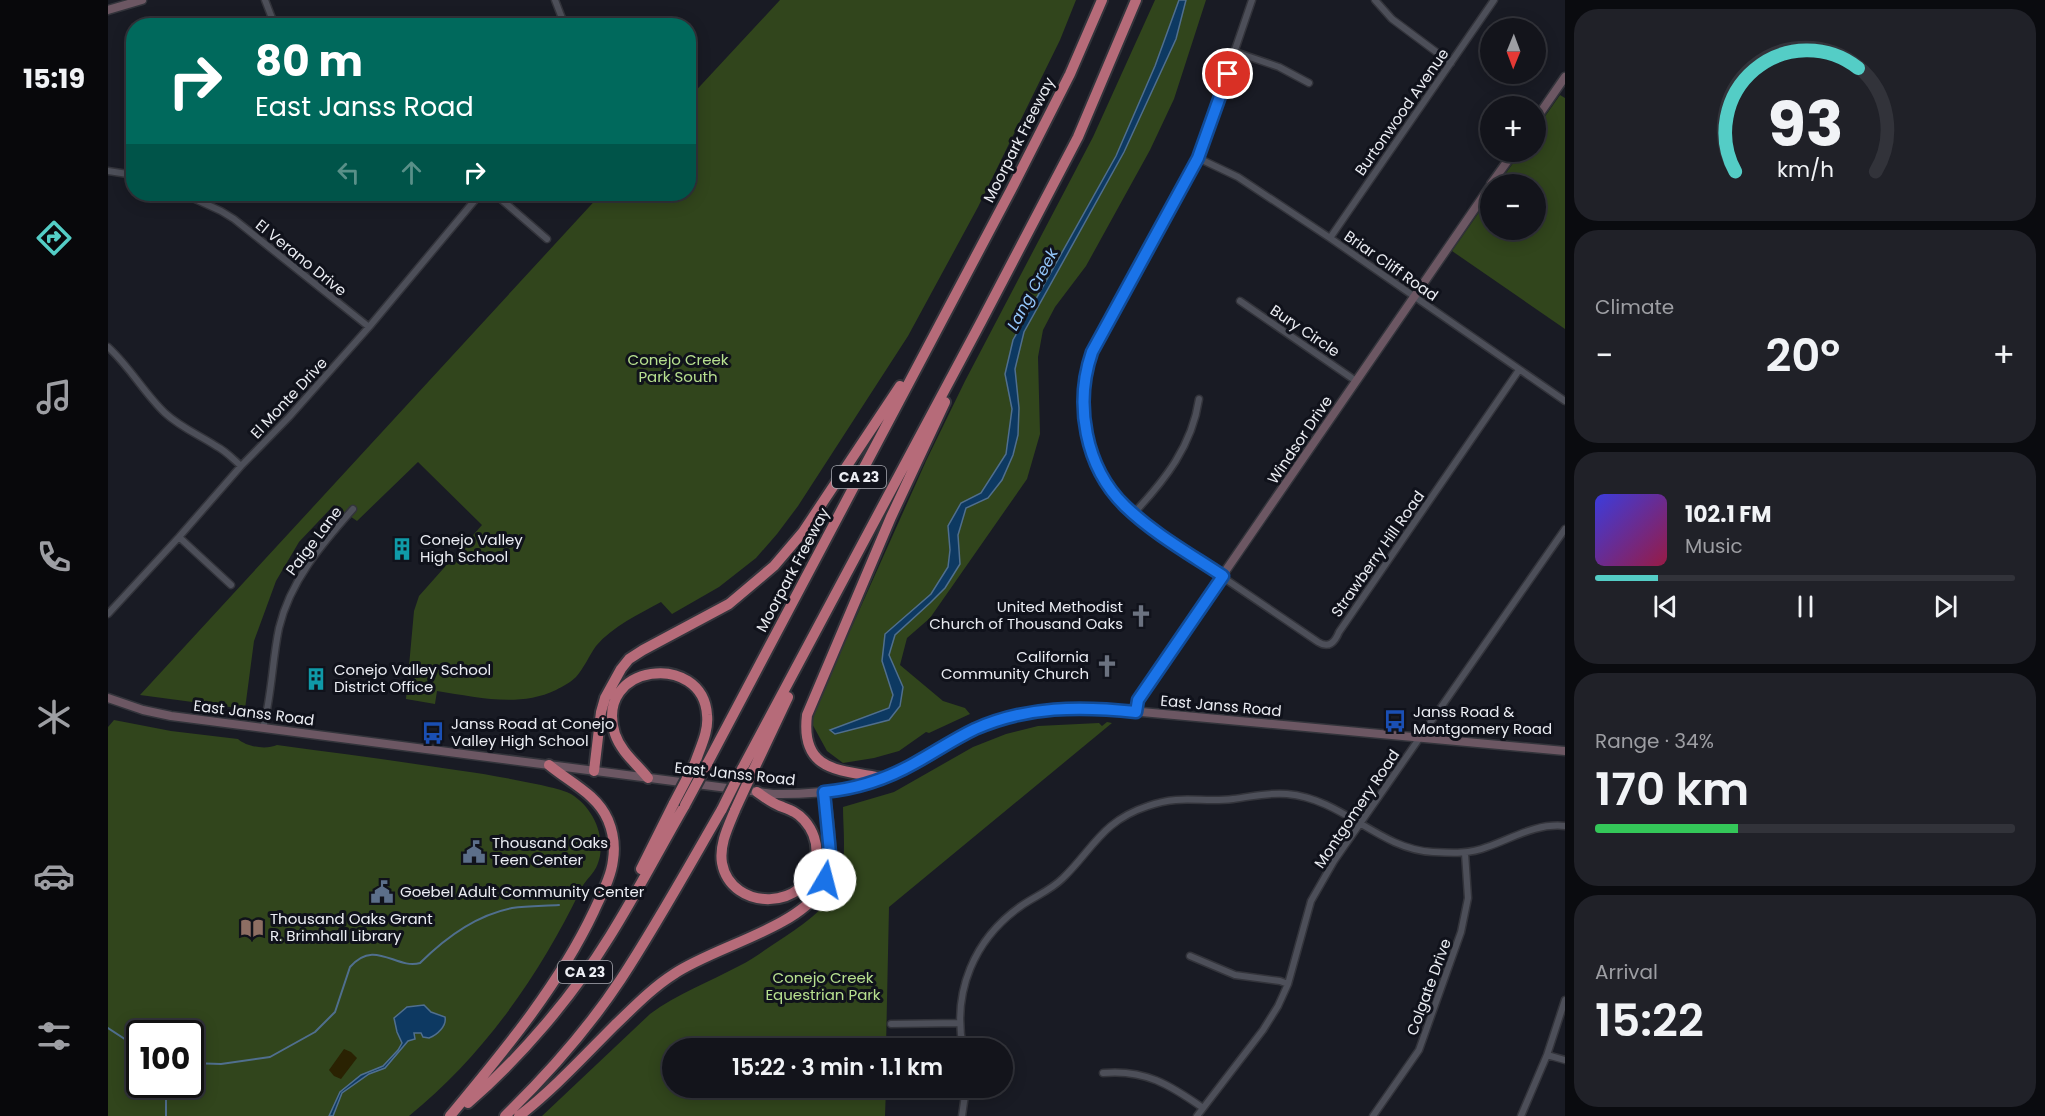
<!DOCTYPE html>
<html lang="en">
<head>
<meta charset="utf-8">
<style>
  :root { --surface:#13141b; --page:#202128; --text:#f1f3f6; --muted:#9d9ea3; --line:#32333a; --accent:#54cdc6 }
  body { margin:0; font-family:Poppins,sans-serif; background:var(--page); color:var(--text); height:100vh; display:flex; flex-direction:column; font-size:22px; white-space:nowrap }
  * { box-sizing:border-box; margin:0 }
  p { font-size:20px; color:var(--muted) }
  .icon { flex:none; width:33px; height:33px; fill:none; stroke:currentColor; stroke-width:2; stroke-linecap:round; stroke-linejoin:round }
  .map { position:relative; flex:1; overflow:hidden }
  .panel { display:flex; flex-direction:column; gap:9px; padding:9px; background:#0a0b0f; width:480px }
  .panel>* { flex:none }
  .top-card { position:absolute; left:18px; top:18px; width:570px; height:183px; border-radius:24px; box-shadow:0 3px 15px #0003,0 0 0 2px var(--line); background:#00695c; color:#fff; overflow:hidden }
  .needle { width:39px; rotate:181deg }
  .controls { position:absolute; left:1372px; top:18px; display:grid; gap:12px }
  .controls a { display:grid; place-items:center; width:66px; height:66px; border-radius:50%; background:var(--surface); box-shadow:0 3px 15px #0003,0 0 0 2px var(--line); font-size:30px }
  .speed { position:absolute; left:18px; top:1020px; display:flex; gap:12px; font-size:30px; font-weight:700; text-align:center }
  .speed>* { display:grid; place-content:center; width:78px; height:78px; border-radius:50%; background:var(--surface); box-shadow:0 3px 15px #0003,0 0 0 2px var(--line); line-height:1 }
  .speed .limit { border:3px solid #111; border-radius:9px; background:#fff; color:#111 }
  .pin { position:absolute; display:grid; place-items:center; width:51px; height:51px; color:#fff; margin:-26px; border:3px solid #fff; border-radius:50%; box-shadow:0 2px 6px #0007 }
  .me { position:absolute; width:66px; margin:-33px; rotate:8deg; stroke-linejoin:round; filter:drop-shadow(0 0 4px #0008) }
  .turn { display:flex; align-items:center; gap:21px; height:126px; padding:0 30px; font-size:27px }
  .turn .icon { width:78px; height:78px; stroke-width:2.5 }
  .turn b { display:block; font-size:42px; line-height:51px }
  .lanes { display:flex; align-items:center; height:57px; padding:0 30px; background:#0003; justify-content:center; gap:30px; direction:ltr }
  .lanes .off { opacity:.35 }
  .big { font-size:45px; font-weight:600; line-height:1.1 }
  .panel .widget { flex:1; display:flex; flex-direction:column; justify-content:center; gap:9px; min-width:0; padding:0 21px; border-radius:24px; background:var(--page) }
  .panel .dial { align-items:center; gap:0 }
  .dial svg { height:156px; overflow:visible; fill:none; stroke:var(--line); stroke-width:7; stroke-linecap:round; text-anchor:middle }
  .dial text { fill:var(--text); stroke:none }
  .song { display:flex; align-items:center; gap:18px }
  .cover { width:72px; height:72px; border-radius:9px; background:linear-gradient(135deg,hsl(240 70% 55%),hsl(340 70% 35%)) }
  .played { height:6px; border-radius:3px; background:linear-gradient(90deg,var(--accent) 15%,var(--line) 15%) }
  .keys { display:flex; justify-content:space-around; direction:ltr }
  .heat { display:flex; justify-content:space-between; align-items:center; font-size:33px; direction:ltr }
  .charge { height:9px; border-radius:4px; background:linear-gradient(90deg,#34c759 34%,var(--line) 0) }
  .trip { position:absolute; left:554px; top:1038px; width:351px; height:60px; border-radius:30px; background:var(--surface); box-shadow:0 3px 15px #0003,0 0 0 2px var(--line); font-weight:600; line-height:60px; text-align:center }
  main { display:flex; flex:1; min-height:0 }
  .tabs { display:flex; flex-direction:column; width:108px; justify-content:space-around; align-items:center; background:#08080b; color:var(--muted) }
  .tabs .icon { width:42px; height:42px }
  .tabs .selected { color:var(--accent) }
  .tabs b { font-size:27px; color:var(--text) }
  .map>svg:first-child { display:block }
</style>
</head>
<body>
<main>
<nav class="tabs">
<b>15:19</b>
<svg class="icon selected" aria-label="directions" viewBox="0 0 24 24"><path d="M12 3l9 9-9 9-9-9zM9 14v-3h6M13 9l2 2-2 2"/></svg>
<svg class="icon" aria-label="music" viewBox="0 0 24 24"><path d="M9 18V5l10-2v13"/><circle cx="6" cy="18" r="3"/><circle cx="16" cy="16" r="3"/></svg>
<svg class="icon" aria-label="phone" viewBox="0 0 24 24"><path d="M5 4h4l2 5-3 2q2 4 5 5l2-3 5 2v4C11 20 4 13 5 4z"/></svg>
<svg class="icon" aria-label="climate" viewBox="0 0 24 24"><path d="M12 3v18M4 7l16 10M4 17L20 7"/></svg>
<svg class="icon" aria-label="car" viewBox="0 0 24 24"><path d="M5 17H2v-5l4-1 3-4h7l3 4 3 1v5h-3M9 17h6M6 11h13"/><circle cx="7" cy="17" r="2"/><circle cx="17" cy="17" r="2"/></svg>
<svg class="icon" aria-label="filters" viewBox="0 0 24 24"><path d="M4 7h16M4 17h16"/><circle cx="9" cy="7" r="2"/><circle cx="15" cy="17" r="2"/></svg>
</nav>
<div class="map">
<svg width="1457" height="1116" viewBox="0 0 1457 1116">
  <rect width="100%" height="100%" fill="#191b24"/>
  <path fill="#31451c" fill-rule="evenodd" d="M672,0H968L952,40L870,207L800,336L690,506L669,534L648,558L611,587L564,614L553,602C531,614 505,626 488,646C481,656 476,668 468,677C462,683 455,686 448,690C410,708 369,697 329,691L327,704L298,699L306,611L311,596L374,525L310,462L249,521L226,505L191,542L168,581L146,641L137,709L32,695L493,194H580L581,98Z
    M1047,0H1098L1066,99L1042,150L978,266L947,307L935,330L930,357L932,434L919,479L822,618L799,638L792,665L835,701L857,708L862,714L821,733L818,732L791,751L766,758L735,763L719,751L702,720L818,461L857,381L985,137Z
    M1452,95L1457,98V329L1344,251L1383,195V230H1428V184H1390L1413,152H1428V129Z
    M6,720L63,731L130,739C139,747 158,750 169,745C229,753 289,761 348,770C378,774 404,779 433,785C444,788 453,789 463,794C484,807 496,832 492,856C488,875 479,876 472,891C431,976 375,1056 301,1116H0V727ZM32,1034H82V1084H32Z
    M999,722L1004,723L781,907L778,1048H564V1088H778L777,1116H434L542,1014C569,994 601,982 631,966C647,958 662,946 678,936C700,921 721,907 731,880C739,858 735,830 735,807L786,792L865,747L898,734L930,726L991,723L994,726Z"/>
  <path fill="#2a2202" d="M236,1049L243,1052L249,1058L233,1079L226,1076L221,1070Z"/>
  <path fill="#0d3962" stroke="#506f8e" stroke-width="1.5" d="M1071,0H1078L1068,39L1016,152L916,332L907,369L911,408L910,435L905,455L894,480L880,498L858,508L850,535L852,564L837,588L822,603L787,635L781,655L795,687L792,706L781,720L727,734L722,730L781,708L785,695L774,661L777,634L823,594L840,567L842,550L840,526L853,503L873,493L898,454L904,409L897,374L905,340L1008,156L1047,66Z
    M316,1005L323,1012L337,1017C339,1026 329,1035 321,1038L315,1037L313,1033H306L307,1039L300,1041L277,1068L261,1074L234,1093L225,1116H221L232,1092L253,1075L275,1066L290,1050L294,1043L289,1032L286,1018L299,1007Z"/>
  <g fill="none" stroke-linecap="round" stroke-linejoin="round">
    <path stroke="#506f8e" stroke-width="2" d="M0,1028L32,1049
      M82,1063L113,1064L162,1057L207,1032L227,1012L242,967C267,938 288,970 312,963C337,938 368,915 404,908C420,906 436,906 451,905
      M58,1116V1091L63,1084"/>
    <g stroke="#33343b" stroke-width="9">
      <path id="street" d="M157,0L167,26
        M447,0L457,26
        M1144,0L1090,158L984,352L978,372L975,400L976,417L978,431L987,461L997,481L1016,505L1054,536L1210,642C1221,649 1227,642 1231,632L1411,370
        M1267,0L1284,19L1343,63
        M1127,52L1171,67L1201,83
        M1090,158L1130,177L1222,238L1457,401
        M0,171L26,175
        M76,194L113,211L126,219L261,327
        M387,194L439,239
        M1222,238L1386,0
        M1132,301L1248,381
        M0,347C22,367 36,393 57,413C72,427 91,435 108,446C118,451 125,459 133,466
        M1026,513C1057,480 1084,446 1091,399
        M71,537L123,585
        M0,614L71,537L133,466L181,417L261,327L372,194
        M155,728C164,695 164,661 171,628C182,581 214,544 245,509
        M1082,956L1127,975L1172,981L1180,984
        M783,1024L852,1023
        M855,1048C844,992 866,939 913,906C927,896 942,891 955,878C985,849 994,821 1040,806C1073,794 1094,803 1125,799C1143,797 1160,792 1179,794C1236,799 1270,849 1325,852C1344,853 1362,854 1379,847C1405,838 1428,823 1457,826
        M1439,1055L1457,1060
        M995,1073C1037,1069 1062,1085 1095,1108
        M854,1116L858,1088
        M1089,1116L1155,1030L1170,1006L1180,984L1203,901L1226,861L1457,529
        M1265,1116L1311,1050L1353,932L1360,898L1357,853
        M1413,1116L1439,1055L1457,1000"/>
    </g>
    <g stroke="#33343b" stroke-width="11">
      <path id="secondary" d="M0,10L34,0
        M1428,119L1457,77
        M1383,184L1406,152
        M0,698L35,710L63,716L665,794C715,795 762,788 806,763C830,750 853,734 879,724C919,709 959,706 1001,709L1457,751
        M1028,712L1030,700L1048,672L1383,185"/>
    </g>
    <g stroke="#33343b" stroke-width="14">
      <path id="highway" d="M599,764L903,190L962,74L994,0
        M634,769L873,322L970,137L1028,0
        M486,771L493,712L497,698L513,669L521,659L535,650L621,604L666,566L695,532L792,386
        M645,771L680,697
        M540,778C529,764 513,752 507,734C485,663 595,651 599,715C601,731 592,748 587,763
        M775,778C734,770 692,773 699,715L783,517L837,402
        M627,810C620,827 611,845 614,863C623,912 701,912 708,858C710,844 705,830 696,820C689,812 682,810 672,806C664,803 656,797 649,792
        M533,869L566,803
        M360,1103C413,1057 465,996 502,936C529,893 552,848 577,805
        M342,1116C395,1052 450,987 486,911C493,895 503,878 505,860C507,847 505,832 500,820C489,794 461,782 441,765
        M397,1116C439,1075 480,1029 513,979C549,924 581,866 614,809
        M411,1116C446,1089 476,1056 507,1025C526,1007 544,988 566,974C604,948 688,928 711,891C729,863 719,824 716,792"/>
    </g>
    <use href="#street" stroke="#4d4f59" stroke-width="6"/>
    <use href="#secondary" stroke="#6c5763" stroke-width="8"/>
    <use href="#highway" stroke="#b66b79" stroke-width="10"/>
    <g stroke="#33343b" stroke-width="14" stroke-linecap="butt">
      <path id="highway-bridge" d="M566,803L587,763
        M577,805L599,764
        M614,809L634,769
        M627,810L645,771"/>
    </g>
    <use href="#highway-bridge" stroke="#b66b79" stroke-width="10"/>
  </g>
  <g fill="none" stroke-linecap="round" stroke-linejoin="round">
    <g stroke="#114b97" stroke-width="15">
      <path id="route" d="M717,880L722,853L716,792C748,789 779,779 807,763C827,752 846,739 867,729C919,706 972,706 1028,712L1030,700L1115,576C1082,554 1046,534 1017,506C977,467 966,404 984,352L1090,158L1120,74"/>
    </g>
    <use href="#route" stroke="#1a73e8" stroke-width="10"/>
  </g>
  <defs>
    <g id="building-bare" transform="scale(1.8)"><path d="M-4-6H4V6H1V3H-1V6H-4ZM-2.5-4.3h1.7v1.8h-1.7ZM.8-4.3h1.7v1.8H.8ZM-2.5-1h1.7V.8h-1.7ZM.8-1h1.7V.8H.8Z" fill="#0f9aa8" stroke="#10121b" stroke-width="2.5" paint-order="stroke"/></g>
    <g id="church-bare" transform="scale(1.8)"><path d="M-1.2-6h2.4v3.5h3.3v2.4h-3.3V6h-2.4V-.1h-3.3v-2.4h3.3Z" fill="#6b7280" stroke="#10121b" stroke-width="2.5" paint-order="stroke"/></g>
    <g id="bus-bare" transform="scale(1.8)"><path d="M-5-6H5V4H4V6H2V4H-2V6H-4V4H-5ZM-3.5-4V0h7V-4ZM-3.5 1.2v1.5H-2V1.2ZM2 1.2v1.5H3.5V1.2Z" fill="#1a4fb4" stroke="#10121b" stroke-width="2.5" paint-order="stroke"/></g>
    <g id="civic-bare" transform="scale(1.8)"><path d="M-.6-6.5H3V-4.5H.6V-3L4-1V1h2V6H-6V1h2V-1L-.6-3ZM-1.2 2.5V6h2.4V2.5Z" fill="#5c6f8a" stroke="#10121b" stroke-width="2.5" paint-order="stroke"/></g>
    <g id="library-bare" transform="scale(1.8)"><path d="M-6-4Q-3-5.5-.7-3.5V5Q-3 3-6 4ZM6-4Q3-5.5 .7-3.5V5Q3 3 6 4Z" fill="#8d6e63" stroke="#10121b" stroke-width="2.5" paint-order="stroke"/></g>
  </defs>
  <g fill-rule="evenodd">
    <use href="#building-bare" x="294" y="549"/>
    <use href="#church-bare" x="1033" y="616"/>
    <use href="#church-bare" x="999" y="666"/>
    <use href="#building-bare" x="208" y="679"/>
    <use href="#bus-bare" x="1287" y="721"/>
    <use href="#bus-bare" x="325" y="733"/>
    <use href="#civic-bare" x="366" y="852"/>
    <use href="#civic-bare" x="274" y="892"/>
    <use href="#library-bare" x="144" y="928"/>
  </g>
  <g text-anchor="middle" stroke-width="6" stroke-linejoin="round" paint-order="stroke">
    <g fill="#10121b" stroke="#a9abb2" stroke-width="1.5">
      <rect x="724" y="466" width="54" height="22" rx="4.5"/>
      <rect x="450" y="961" width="54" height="22" rx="4.5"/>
    </g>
    <g font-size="14" font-weight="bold" fill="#ebedf3">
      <text x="751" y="482">CA 23</text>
      <text x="477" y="977">CA 23</text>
    </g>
    <g font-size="15" fill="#ebedf3" stroke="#10121b">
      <text transform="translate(1294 112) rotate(-55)" y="5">Burtonwood Avenue</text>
      <text transform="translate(911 140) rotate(-63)" y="5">Moorpark Freeway</text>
      <text transform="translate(193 258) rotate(39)" y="5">El Verano Drive</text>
      <text transform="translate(1283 266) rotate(35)" y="5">Briar Cliff Road</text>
      <text transform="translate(1197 331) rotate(34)" y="5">Bury Circle</text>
      <text transform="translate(181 398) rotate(-47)" y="5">El Monte Drive</text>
      <text transform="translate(1192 440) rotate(-56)" y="5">Windsor Drive</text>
      <text transform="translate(206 541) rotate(-53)" y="5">Paige Lane</text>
      <text transform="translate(1270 554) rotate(-55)" y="5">Strawberry Hill Road</text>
      <text transform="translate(685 570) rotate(-62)" y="5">Moorpark Freeway</text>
      <text transform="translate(1113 706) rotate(5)" y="5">East Janss Road</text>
      <text transform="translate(146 713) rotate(7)" y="5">East Janss Road</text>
      <text transform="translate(627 774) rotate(6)" y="5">East Janss Road</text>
      <text transform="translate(1249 809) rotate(-56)" y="5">Montgomery Road</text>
      <text transform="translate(1321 987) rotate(-70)" y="5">Colgate Drive</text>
    </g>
    <g font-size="15" fill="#b7e08f" stroke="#10121b">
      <text x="570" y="365">Conejo Creek<tspan x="570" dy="17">Park South</tspan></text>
      <text x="715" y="983">Conejo Creek<tspan x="715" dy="17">Equestrian Park</tspan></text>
    </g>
    <g font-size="15" fill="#ebedf3" stroke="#10121b" text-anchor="start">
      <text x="312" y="545">Conejo Valley<tspan x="312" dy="17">High School</tspan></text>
      <text x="1015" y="612" text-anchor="end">United Methodist<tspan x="1015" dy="17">Church of Thousand Oaks</tspan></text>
      <text x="981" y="662" text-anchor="end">California<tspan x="981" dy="17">Community Church</tspan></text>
      <text x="226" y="675">Conejo Valley School<tspan x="226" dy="17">District Office</tspan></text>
      <text x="1305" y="717">Janss Road &amp;<tspan x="1305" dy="17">Montgomery Road</tspan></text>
      <text x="343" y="729">Janss Road at Conejo<tspan x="343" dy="17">Valley High School</tspan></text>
      <text x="384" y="848">Thousand Oaks<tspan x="384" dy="17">Teen Center</tspan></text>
      <text x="292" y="897">Goebel Adult Community Center</text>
      <text x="162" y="924">Thousand Oaks Grant<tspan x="162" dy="17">R. Brimhall Library</tspan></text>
    </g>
    <g font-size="16" font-style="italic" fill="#93c5fa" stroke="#10121b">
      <text transform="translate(924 289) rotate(-62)" y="6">Lang Creek</text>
    </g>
  </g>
</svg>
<div class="controls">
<a><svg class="needle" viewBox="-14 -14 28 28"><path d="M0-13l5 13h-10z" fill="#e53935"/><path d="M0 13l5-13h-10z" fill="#9d9ea3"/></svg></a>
<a>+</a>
<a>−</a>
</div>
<div class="speed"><div class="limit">100</div></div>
<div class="pin" style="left:1120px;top:74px;background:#d93025"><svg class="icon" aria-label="arrive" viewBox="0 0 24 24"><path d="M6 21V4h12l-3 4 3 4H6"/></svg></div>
<svg class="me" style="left:717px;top:880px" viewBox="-20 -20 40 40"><circle r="19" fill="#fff"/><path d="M0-13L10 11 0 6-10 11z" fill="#1a73e8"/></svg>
<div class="trip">15:22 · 3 min · 1.1 km</div>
<div class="top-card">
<div class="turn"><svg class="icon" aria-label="right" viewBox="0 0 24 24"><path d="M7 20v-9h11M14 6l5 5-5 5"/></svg><div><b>80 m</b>East Janss Road</div></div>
<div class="lanes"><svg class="icon off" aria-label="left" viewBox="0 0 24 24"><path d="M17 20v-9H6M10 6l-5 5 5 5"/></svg><svg class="icon off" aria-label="ahead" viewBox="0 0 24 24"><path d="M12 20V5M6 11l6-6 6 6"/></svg><svg class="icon" aria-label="right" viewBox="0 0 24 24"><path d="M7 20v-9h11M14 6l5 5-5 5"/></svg></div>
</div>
</div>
<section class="panel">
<div class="widget dial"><svg viewBox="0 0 100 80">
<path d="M14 69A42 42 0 1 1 86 69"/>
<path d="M14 69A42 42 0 0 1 77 16" stroke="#54cdc6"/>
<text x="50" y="56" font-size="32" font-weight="700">93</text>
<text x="50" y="72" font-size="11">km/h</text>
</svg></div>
<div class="widget"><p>Climate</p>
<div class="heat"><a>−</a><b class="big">20°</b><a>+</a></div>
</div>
<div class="widget">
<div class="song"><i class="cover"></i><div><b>102.1 FM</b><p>Music</p></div></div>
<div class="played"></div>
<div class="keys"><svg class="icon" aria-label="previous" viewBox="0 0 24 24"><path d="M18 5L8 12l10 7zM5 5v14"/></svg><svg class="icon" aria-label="pause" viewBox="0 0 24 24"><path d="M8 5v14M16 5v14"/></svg><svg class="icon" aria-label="next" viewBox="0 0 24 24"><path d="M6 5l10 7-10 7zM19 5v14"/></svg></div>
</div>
<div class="widget"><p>Range · 34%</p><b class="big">170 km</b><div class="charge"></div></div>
<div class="widget"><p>Arrival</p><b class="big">15:22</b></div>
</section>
</main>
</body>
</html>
